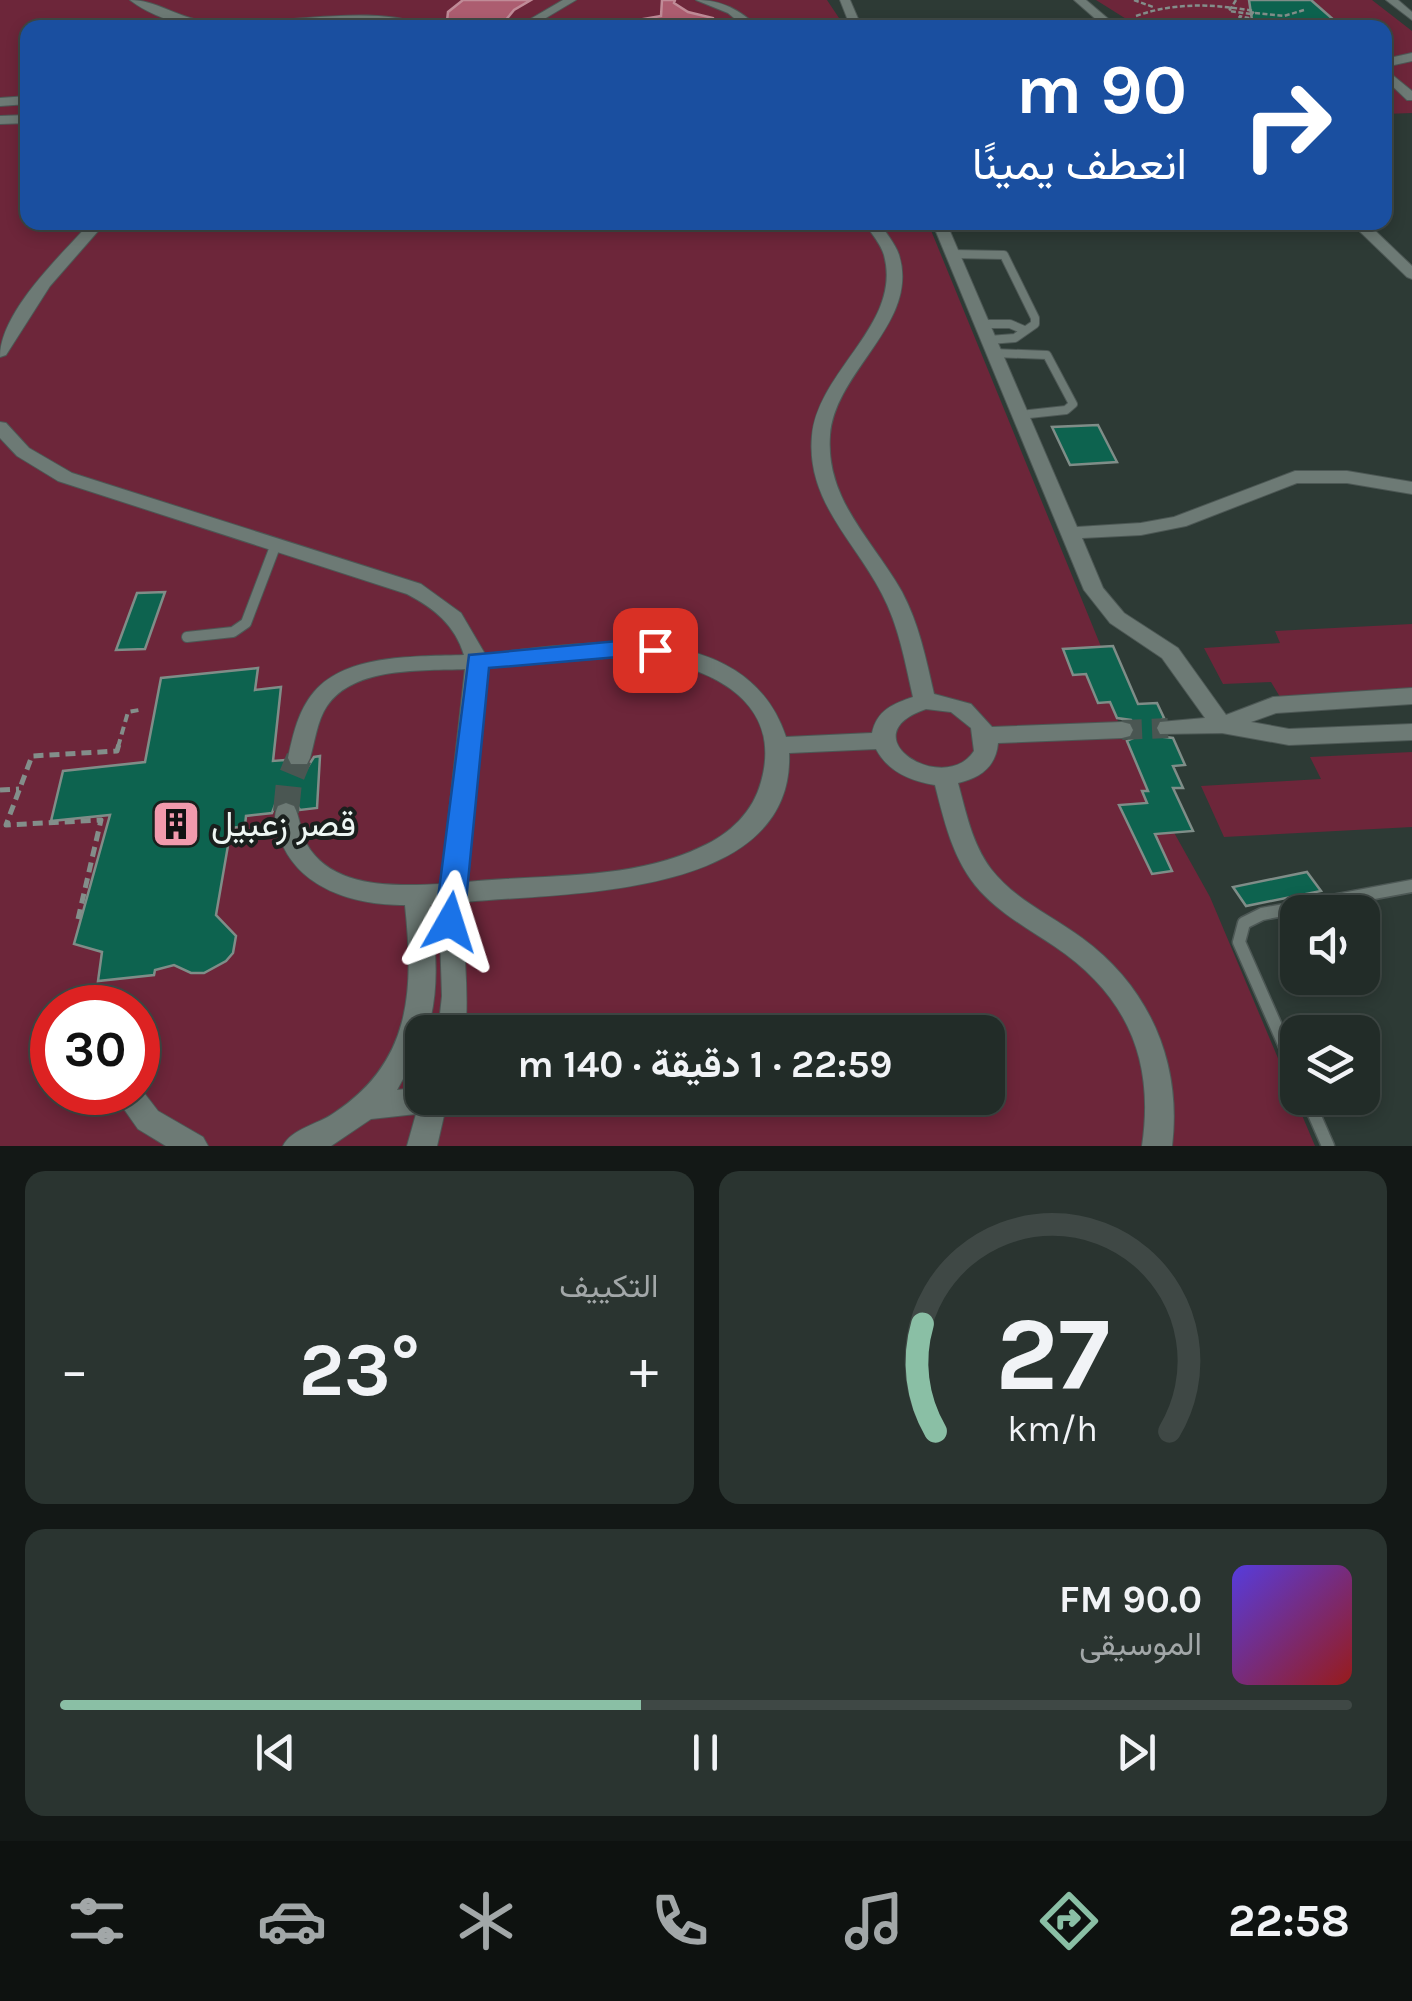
<!DOCTYPE html>
<html lang="ar">
<head>
<meta charset="utf-8">
<style>
  :root { --surface:#222c28; --page:#2a3430; --text:#f1f3f6; --muted:#a2a7a8; --line:#3f4845; --accent:#8abfa5 }
  body { margin:0; font-family:Karla,Vazirmatn,sans-serif; background:var(--page); color:var(--text); direction:rtl; height:100vh; display:flex; flex-direction:column; font-size:38px; white-space:nowrap }
  * { box-sizing:border-box; margin:0 }
  p { font-size:32px; color:var(--muted) }
  .icon { flex:none; width:55px; height:55px; fill:none; stroke:currentColor; stroke-width:2; stroke-linecap:round; stroke-linejoin:round }
  .map { position:relative; height:1146px; overflow:hidden; direction:ltr }
  .side { display:flex; flex-direction:column; gap:25px; padding:25px; background:#131816; flex:1 }
  .side>* { flex:none }
  .hud { position:absolute; left:20px; top:20px; width:1372px; height:210px; border-radius:20px; box-shadow:0 5px 15px #0003,0 0 0 2px var(--line); direction:rtl; background:#1a4fa0; color:#fff; overflow:hidden }
  .controls { position:absolute; left:1280px; top:895px; display:grid; gap:20px }
  .controls a { display:grid; place-items:center; width:100px; height:100px; border-radius:20px; background:var(--surface); box-shadow:0 5px 15px #0003,0 0 0 2px var(--line); font-size:50px }
  .speed { position:absolute; left:30px; top:985px; display:flex; gap:20px; font-size:50px; font-weight:700; text-align:center }
  .speed>* { display:grid; place-content:center; width:130px; height:130px; border-radius:50%; background:var(--surface); box-shadow:0 5px 15px #0003,0 0 0 2px var(--line); line-height:1 }
  .speed .limit { border:15px solid #d22; background:#fff; color:#111 }
  .pin { position:absolute; display:grid; place-items:center; width:85px; height:85px; color:#fff; margin:-42px; border-radius:20px; box-shadow:0 5px 15px #0006 }
  .me { position:absolute; width:110px; margin:-55px; rotate:6deg; stroke-linejoin:round; filter:drop-shadow(0 0 8px #0008) }
  .turn { display:flex; align-items:center; gap:35px; height:210px; padding:0 40px; font-size:45px }
  .turn .icon { width:130px; height:130px; stroke-width:2.5 }
  .turn b { display:block; font-size:70px; line-height:85px }
  .big { font-size:75px; font-weight:700; line-height:1.1 }
  .side .tile { flex:1; display:flex; flex-direction:column; justify-content:center; gap:15px; min-width:0; padding:0 35px; border-radius:20px; background:var(--page) }
  .side .dial { align-items:center; gap:0 }
  .dial svg { height:260px; overflow:visible; fill:none; stroke:var(--line); stroke-width:7; stroke-linecap:round; text-anchor:middle }
  .dial text { fill:var(--text); stroke:none }
  .song { display:flex; align-items:center; gap:30px }
  .cover { width:120px; height:120px; border-radius:15px; background:linear-gradient(135deg,hsl(250 70% 55%),hsl(0 70% 35%)) }
  .played { height:10px; border-radius:5px; background:linear-gradient(90deg,var(--accent) 45%,var(--line) 45%) }
  .keys { display:flex; justify-content:space-around; direction:ltr }
  .heat { display:flex; justify-content:space-between; align-items:center; font-size:55px; direction:ltr }
  .side .tiles { flex:1; display:grid; gap:25px; grid-template-columns:1fr 1fr }
  .tile:last-child { grid-column:span 2 }
  .trip { position:absolute; left:405px; top:1015px; width:600px; height:100px; border-radius:20px; background:var(--surface); box-shadow:0 5px 15px #0003,0 0 0 2px var(--line); font-weight:700; line-height:100px; text-align:center; direction:rtl }
  .tabs { display:flex; height:160px; justify-content:space-around; align-items:center; background:#0e1210; color:var(--muted) }
  .tabs .icon { width:70px; height:70px }
  .tabs .on { color:var(--accent) }
  .tabs b { font-size:45px; color:var(--text) }
  .map>svg:first-child { display:block }
</style>
</head>
<body>
<div class="map">
<svg width="1412" height="1146" viewBox="0 0 1412 1146">
  <rect width="100%" height="100%" fill="#2d3a35"/>
  <path fill="#6d263a" fill-rule="evenodd" d="M0,0H827L845,27L28,28V222L928,223L1102,649L1111,705L1138,768L1210,897L1315,1146H0ZM52,1008H138V1092H52ZM422,1032H988V1098H422Z
    M1096,0H1372L1412,31V113L1385,114V28L1139,27Z
    M1412,624V689L1280,697L1271,682L1223,684L1204,648L1280,643L1275,631Z
    M1412,752V827L1224,837L1201,786L1321,779L1310,757Z"/>
  <path fill="#ac5d70" stroke="#c08b97" stroke-width="2.5" d="M463,0H531L514,10L500,27H459L447,21L448,12Z
    M662,0H675L674,3L688,12L713,18L717,24L713,28L672,24L597,27L661,16Z"/>
  <path fill="#0d634f" stroke="#7f8d88" stroke-width="2.5" d="M1249,0H1311L1343,28H1258L1252,20Z
    M1098,425L1117,462L1070,465L1052,427Z
    M165,592L145,649L116,650L137,593Z
    M1113,646L1138,704L1157,703L1164,718L1154,726L1157,736L1173,738L1185,765L1173,766L1183,788H1173L1193,831L1155,834L1172,871L1152,874L1119,805L1147,803L1142,791H1148L1127,741L1133,738L1136,728L1131,720L1117,718L1110,702L1098,703L1086,674L1073,675L1063,649Z
    M258,668L255,690L281,687L273,761L285,760L291,768H307L314,757L320,756L317,808L300,810L295,802L285,800L275,805L272,813L246,816L245,826L231,828L216,915L236,936L233,953L226,961L204,973H191L174,965L155,970L154,975L98,981L102,952L74,944L110,815L51,821L63,771L145,762L161,678Z
    M1307,872L1321,891L1246,906L1233,887Z"/>
  <g fill="none" stroke-linecap="round" stroke-linejoin="round">
    <path stroke="#4a5652" stroke-width="20" stroke-dasharray="20 10" stroke-linecap="butt" d="M1122,730L1168,728"/>
    <path stroke="#4a5652" stroke-width="26" stroke-dasharray="26 12" stroke-linecap="butt" d="M286,812L289,782L299,758"/>
    <g stroke="#4d5855" stroke-width="10">
      <path id="lane-far2" d="M952,254L1004,255L1035,318V324L1015,338L989,340
        M982,324H1010L1024,330
        M994,353L1047,355L1073,404L1066,410L1020,415"/>
    </g>
    <g stroke="#4d5855" stroke-width="12">
      <path id="lane-far1" d="M187,637L233,632L246,623L276,544"/>
    </g>
    <g stroke="#4d5855" stroke-width="15">
      <path id="lane" d="M1298,1076L1239,942L1244,923L1262,914L1412,886
        M1307,1098L1328,1146"/>
    </g>
    <g stroke="#4d5855" stroke-width="2">
      <path id="street" d="M130,0C155,0 177,17 203,21C271,29 372,0 432,28C406,28 381,23 355,23C283,23 192,47 130,0Z
        M563,0H576L529,28H515Z
        M696,0C722,0 740,10 759,28H746L728,13Z
        M840,0H850L862,28H851Z
        M1074,0H1086L1119,28H1106Z
        M1386,0H1398L1412,12V20Z
        M1412,53V61L1385,67V59Z
        M1385,69L1412,91V100H1407L1385,79Z
        M28,96V104L0,106V98Z
        M28,115V123L0,124V116Z
        M91,222H106L50,286L6,355L0,357C0,312 61,255 91,222Z
        M864,222H879C885,232 895,243 899,255C920,323 835,370 830,435C825,500 873,540 902,592C919,624 926,659 934,694L971,704L992,727L1122,722L1130,724L1133,730L1130,736L1122,738L998,743C996,767 980,778 958,783C966,812 972,844 991,869C1015,900 1051,915 1082,938C1150,988 1182,1063 1172,1146H1142C1155,1060 1127,995 1054,946C1027,928 996,911 975,885C952,856 944,820 935,785C911,781 888,772 876,749L789,753C795,900 562,892 465,902C461,945 470,989 465,1032H438L442,996L439,904L430,905C436,949 440,989 427,1032H422V1044L397,1090L422,1087V1098H448L437,1146H407L416,1114L371,1119L331,1146H283C291,1129 319,1124 334,1113C412,1062 414,989 405,905C354,905 297,889 279,836C275,826 273,816 278,806L286,803L294,806C300,817 300,831 306,843C332,890 397,886 441,884L465,669C423,671 354,666 327,706C317,721 315,741 310,758L307,764H291L288,758C293,735 298,711 314,692C347,653 418,657 464,655C455,625 434,608 407,594L58,481L17,456L0,438V422L6,423L29,448L72,473L421,584L461,613L485,654C583,643 745,614 786,737L872,733C877,710 893,704 913,697C905,662 899,626 882,594C855,541 806,501 812,436C818,370 903,324 884,255C881,244 871,233 864,222ZM628,656C697,662 786,694 761,782C753,812 730,834 701,847C631,881 542,874 467,882L487,668ZM926,709L951,712L971,728L974,751C944,797 847,736 926,709Z
        M932,222H946L1077,527L1141,523L1174,517L1295,471H1347L1412,482V494L1347,483H1297L1186,526L1141,535L1082,538L1103,588L1124,613L1178,648L1226,715L1273,697L1412,688V704L1276,713L1251,722L1289,729L1412,724V740L1289,745L1222,733L1160,734L1157,728L1160,722L1205,718L1162,658L1110,623L1084,590Z
        M1350,222H1366L1412,266V279L1407,277Z
        M138,1085L158,1111L203,1137L208,1146H166L138,1129L112,1092H138Z"/>
    </g>
    <path stroke="#838e8a" stroke-width="2.5" stroke-dasharray="5 2.5" stroke-linecap="butt" d="M1134,0L1153,7
      M1236,0L1229,11L1251,14
      M1255,13L1284,16L1304,10
      M1136,16C1175,2 1214,4 1254,11L1249,18L1239,16
      M1239,16L1244,28"/>
    <path stroke="#838e8a" stroke-width="4" stroke-dasharray="8 5" stroke-linecap="butt" d="M118,747L128,712L139,710"/>
    <path stroke="#838e8a" stroke-width="5" stroke-dasharray="10 6" stroke-linecap="butt" d="M0,790L19,789
      M78,919L101,820L6,825L32,756L117,751L119,744"/>
    <use href="#lane-far2" stroke="#6d7a75" stroke-width="8"/>
    <use href="#lane-far1" stroke="#6d7a75" stroke-width="10"/>
    <use href="#lane" stroke="#6d7a75" stroke-width="12"/>
    <use href="#street" fill="#6d7a75" fill-rule="evenodd"/>
  </g>
  <path fill="#1a73e8" stroke="#114b97" stroke-width="2.5" d="M618,641L655,642L667,650L655,659L618,657L489,668L464,922L460,931L450,934L439,931L435,922L469,655Z"/>
  <defs>
    <g id="building-square" transform="scale(2.5)"><rect x="-9" y="-9" width="18" height="18" rx="4" fill="#f29aad" stroke="#1a1f1d"/><path d="M-4-6H4V6H1V3H-1V6H-4ZM-2.5-4.3h1.7v1.8h-1.7ZM.8-4.3h1.7v1.8H.8ZM-2.5-1h1.7V.8h-1.7ZM.8-1h1.7V.8H.8Z" fill="#111"/></g>
  </defs>
  <g fill-rule="evenodd">
    <use href="#building-square" x="176" y="824"/>
  </g>
  <g text-anchor="middle" stroke-width="8" stroke-linejoin="round" paint-order="stroke">
    <g font-size="35" fill="#eef6f3" stroke="#1a1f1d" text-anchor="start">
      <text x="211" y="836">قصر زعبيل</text>
    </g>
  </g>
</svg>
<div class="controls">
<a><svg class="icon" aria-label="sound" viewBox="0 0 24 24"><path d="M4 9h4l5-4v14l-5-4H4zM17 9q2 3 0 6"/></svg></a>
<a><svg class="icon" aria-label="layers" viewBox="0 0 24 24"><path d="M12 4l9 5-9 5-9-5zM3 14l9 5 9-5"/></svg></a>
</div>
<div class="speed"><div class="limit">30</div></div>
<div class="pin" style="left:655px;top:650px;background:#d93025"><svg class="icon" aria-label="arrive" viewBox="0 0 24 24"><path d="M6 21V4h12l-3 4 3 4H6"/></svg></div>
<svg class="me" style="left:450px;top:922px" viewBox="-20 -20 40 40"><path d="M0-17L14 15 0 8-14 15z" fill="#1a73e8" stroke="#fff" stroke-width="4"/></svg>
<div class="trip">22:59 · 1 دقيقة · 140 m</div>
<div class="hud">
<div class="turn"><svg class="icon" aria-label="right" viewBox="0 0 24 24"><path d="M7 20v-9h11M14 6l5 5-5 5"/></svg><div><b>90 m</b>انعطف يمينًا</div></div>
</div>
</div>
<section class="side">
<div class="tiles">
<div class="tile dial"><svg viewBox="0 0 100 80">
<path d="M14 69A42 42 0 1 1 86 69"/>
<path d="M14 69A42 42 0 0 1 10 36" stroke="#8abfa5"/>
<text x="50" y="56" font-size="32" font-weight="700">27</text>
<text x="50" y="72" font-size="11">km/h</text>
</svg></div>
<div class="tile"><p>التكييف</p>
<div class="heat"><a>−</a><b class="big">23°</b><a>+</a></div>
</div>
<div class="tile">
<div class="song"><i class="cover"></i><div><b>90.0 FM</b><p>الموسيقى</p></div></div>
<div class="played"></div>
<div class="keys"><svg class="icon" aria-label="previous" viewBox="0 0 24 24"><path d="M18 5L8 12l10 7zM5 5v14"/></svg><svg class="icon" aria-label="pause" viewBox="0 0 24 24"><path d="M8 5v14M16 5v14"/></svg><svg class="icon" aria-label="next" viewBox="0 0 24 24"><path d="M6 5l10 7-10 7zM19 5v14"/></svg></div>
</div>
</div>
</section>
<nav class="tabs">
<b>22:58</b>
<svg class="icon on" aria-label="directions" viewBox="0 0 24 24"><path d="M12 3l9 9-9 9-9-9zM9 14v-3h6M13 9l2 2-2 2"/></svg>
<svg class="icon" aria-label="music" viewBox="0 0 24 24"><path d="M9 18V5l10-2v13"/><circle cx="6" cy="18" r="3"/><circle cx="16" cy="16" r="3"/></svg>
<svg class="icon" aria-label="phone" viewBox="0 0 24 24"><path d="M5 4h4l2 5-3 2q2 4 5 5l2-3 5 2v4C11 20 4 13 5 4z"/></svg>
<svg class="icon" aria-label="climate" viewBox="0 0 24 24"><path d="M12 3v18M4 7l16 10M4 17L20 7"/></svg>
<svg class="icon" aria-label="car" viewBox="0 0 24 24"><path d="M5 17H2v-5l4-1 3-4h7l3 4 3 1v5h-3M9 17h6M6 11h13"/><circle cx="7" cy="17" r="2"/><circle cx="17" cy="17" r="2"/></svg>
<svg class="icon" aria-label="filters" viewBox="0 0 24 24"><path d="M4 7h16M4 17h16"/><circle cx="9" cy="7" r="2"/><circle cx="15" cy="17" r="2"/></svg>
</nav>
</body>
</html>
